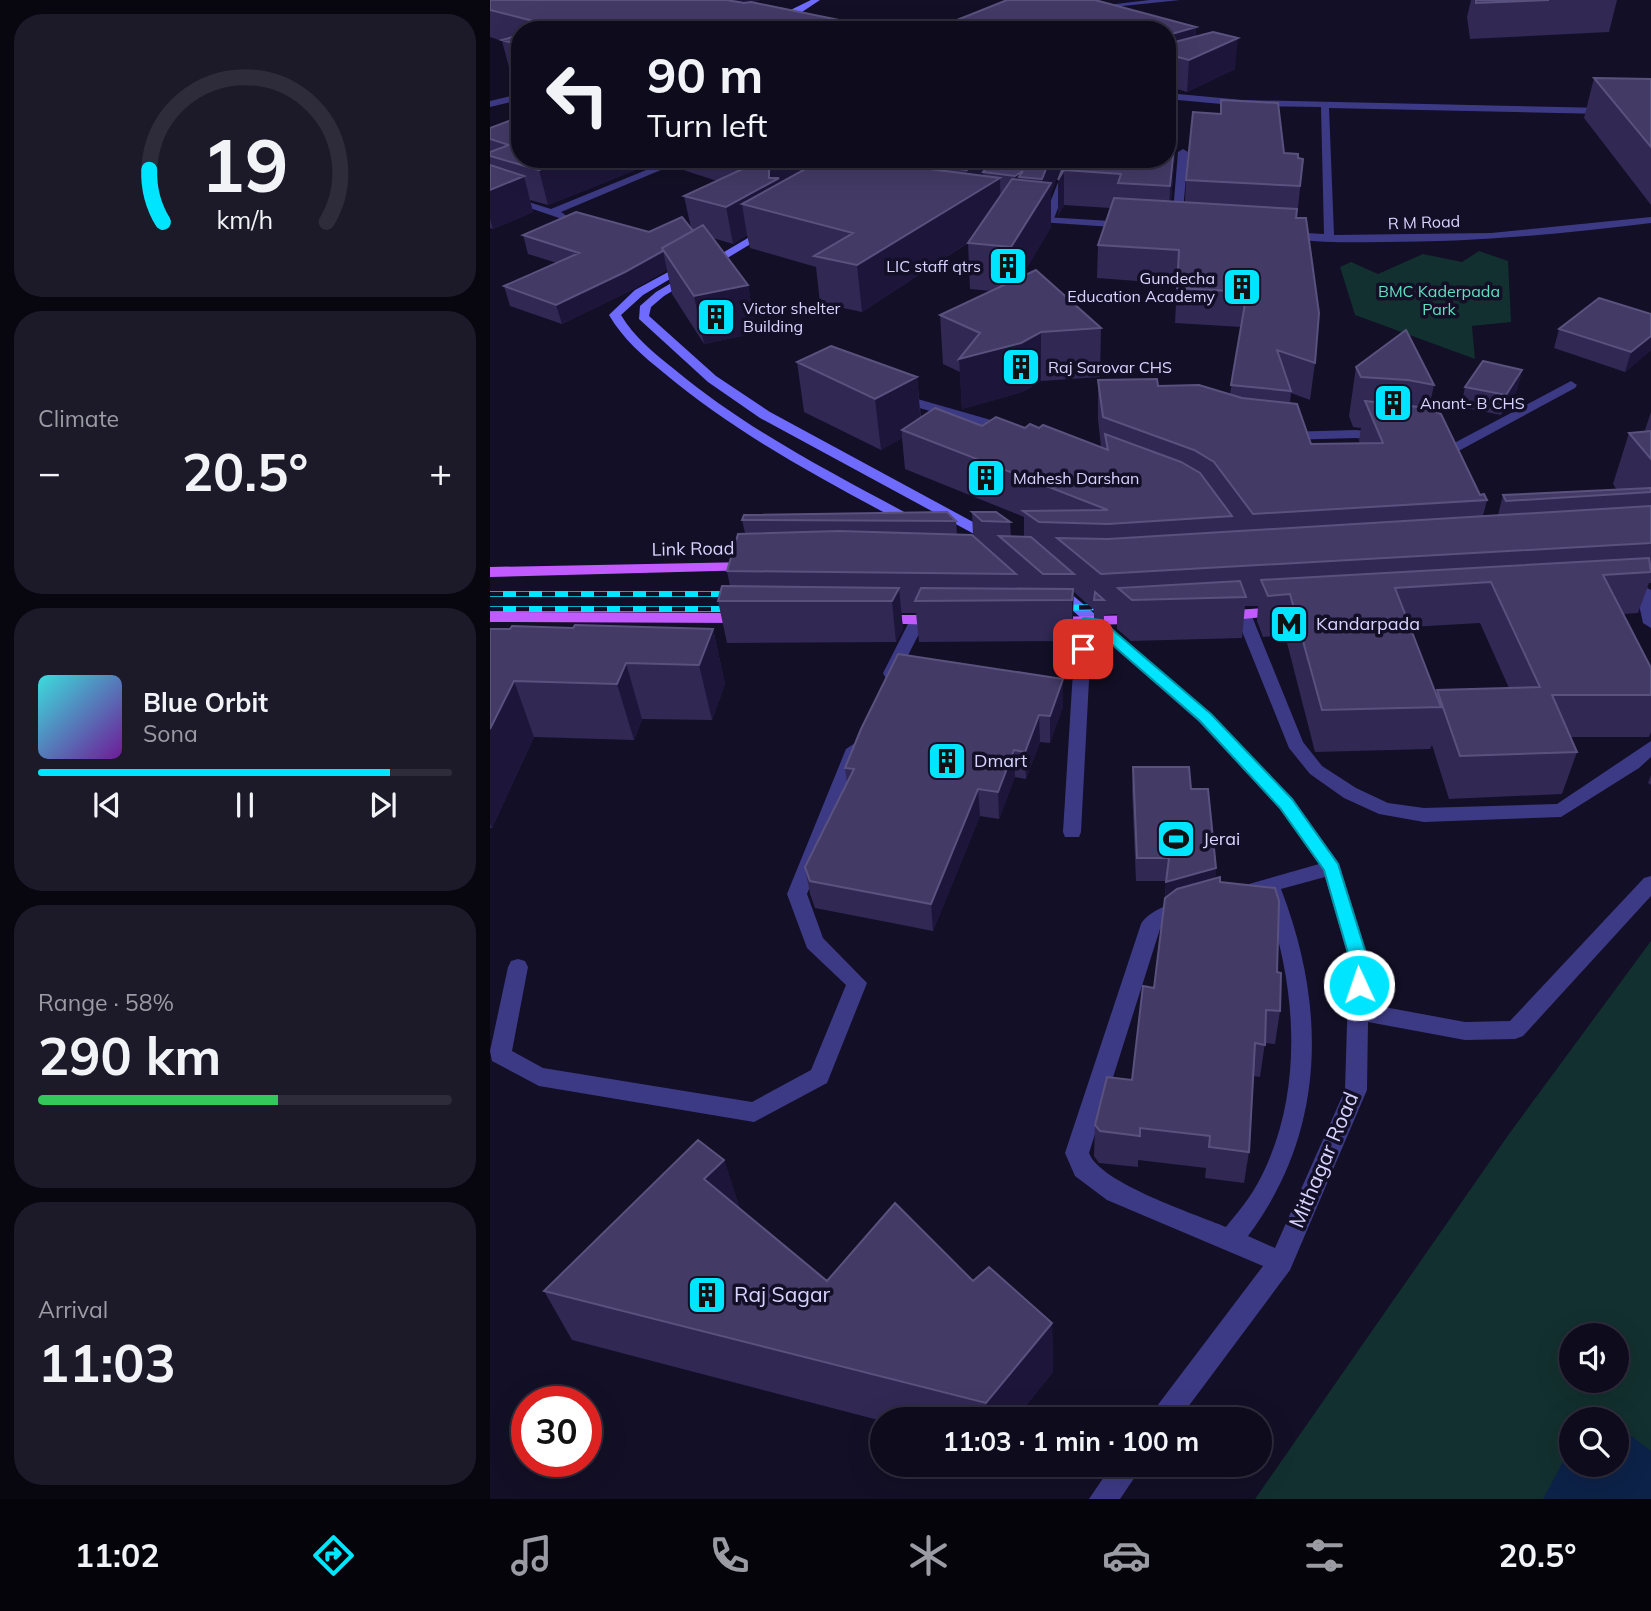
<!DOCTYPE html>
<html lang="en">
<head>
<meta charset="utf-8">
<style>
  :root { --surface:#0e0b1c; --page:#1c1929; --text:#f1f3f6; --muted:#9b9ba3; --line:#2e2b3b; --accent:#00e5ff }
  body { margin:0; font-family:Mulish,sans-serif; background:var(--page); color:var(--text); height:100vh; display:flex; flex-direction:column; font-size:26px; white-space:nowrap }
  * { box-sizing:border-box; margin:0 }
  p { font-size:23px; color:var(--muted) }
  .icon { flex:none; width:38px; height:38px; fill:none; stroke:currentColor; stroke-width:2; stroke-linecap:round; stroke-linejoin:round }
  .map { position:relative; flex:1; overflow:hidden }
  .panel { display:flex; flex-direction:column; gap:14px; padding:14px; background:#08060f; width:490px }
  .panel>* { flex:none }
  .banner { position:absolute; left:21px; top:21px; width:665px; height:147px; border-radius:28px; box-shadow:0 7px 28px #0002,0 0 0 2px var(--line); background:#0e0b1c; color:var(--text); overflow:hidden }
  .fabs { position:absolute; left:1069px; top:1323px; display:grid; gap:14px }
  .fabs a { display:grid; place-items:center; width:70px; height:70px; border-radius:50%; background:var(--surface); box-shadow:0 7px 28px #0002,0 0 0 2px var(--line); font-size:35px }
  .speed { position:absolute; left:21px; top:1386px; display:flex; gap:14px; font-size:35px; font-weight:700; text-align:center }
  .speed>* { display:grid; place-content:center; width:91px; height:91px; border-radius:50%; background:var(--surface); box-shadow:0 7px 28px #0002,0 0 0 2px var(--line); line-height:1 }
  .speed .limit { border:10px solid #d22; background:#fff; color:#111 }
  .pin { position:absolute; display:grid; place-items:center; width:60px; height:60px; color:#fff; margin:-30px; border-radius:14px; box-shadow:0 4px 10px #0006 }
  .me { position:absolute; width:77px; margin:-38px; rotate:357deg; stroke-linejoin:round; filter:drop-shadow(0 0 5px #0008) }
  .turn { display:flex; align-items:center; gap:24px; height:147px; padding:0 21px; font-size:32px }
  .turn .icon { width:91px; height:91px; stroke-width:2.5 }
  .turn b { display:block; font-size:49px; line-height:60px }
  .big { font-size:52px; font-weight:700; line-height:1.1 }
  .panel .tile { flex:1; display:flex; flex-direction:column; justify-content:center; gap:10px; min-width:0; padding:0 24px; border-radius:28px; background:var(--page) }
  .panel .dial { align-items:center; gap:0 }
  .dial svg { height:182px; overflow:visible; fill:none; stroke:var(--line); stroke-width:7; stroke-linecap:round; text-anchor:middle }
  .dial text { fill:var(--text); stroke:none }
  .song { display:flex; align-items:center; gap:21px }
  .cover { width:84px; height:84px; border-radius:10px; background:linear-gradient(135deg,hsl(180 70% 55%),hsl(280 70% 35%)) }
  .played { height:7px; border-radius:4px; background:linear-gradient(90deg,var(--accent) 85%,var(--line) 85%) }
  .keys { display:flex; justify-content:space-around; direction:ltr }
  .heat { display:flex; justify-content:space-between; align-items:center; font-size:38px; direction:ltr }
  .charge { height:10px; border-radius:5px; background:linear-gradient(90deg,#34c759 58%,var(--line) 0) }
  .trip { position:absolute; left:380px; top:1407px; width:402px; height:70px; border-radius:35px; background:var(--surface); box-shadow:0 7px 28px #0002,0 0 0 2px var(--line); font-weight:700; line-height:70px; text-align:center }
  .tabs { display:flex; height:112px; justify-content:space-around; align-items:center; background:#06040b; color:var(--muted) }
  .tabs .icon { width:49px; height:49px }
  .tabs .current { color:var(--accent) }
  .tabs b { font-size:32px; color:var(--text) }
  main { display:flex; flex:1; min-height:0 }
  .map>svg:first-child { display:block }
</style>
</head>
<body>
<main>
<section class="panel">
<div class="tile dial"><svg viewBox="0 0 100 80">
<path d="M14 69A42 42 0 1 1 86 69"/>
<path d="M14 69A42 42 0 0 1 8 46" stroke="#00e5ff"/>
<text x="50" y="56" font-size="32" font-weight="700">19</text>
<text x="50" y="72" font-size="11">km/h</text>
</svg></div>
<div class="tile"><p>Climate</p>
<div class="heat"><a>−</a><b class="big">20.5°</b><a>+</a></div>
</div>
<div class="tile">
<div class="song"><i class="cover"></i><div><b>Blue Orbit</b><p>Sona</p></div></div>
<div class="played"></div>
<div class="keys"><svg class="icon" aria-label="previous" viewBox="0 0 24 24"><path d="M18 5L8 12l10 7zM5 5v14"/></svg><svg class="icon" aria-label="pause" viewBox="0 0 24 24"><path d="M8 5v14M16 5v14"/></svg><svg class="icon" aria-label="next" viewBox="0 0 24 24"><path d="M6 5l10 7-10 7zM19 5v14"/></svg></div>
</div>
<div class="tile"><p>Range · 58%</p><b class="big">290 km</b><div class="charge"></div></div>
<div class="tile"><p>Arrival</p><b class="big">11:03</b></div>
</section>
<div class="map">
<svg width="1161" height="1499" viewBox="0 0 1161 1499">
  <rect width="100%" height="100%" fill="#130f26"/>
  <path fill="#12302f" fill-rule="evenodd" d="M989,251L1018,261L1021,322L982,326L985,359L865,315L850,267L861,262L888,274L933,254L972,262Z
    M1161,941V1499H765L1019,1134ZM1082,1335H1127V1381H1082ZM1082,1419H1127V1465H1082Z"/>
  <path fill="#0c2248" d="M1127,1425L1161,1451V1499H1053L1081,1447L1082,1465H1127Z"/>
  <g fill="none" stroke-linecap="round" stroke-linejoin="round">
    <path fill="#3d3a85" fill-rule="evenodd" d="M577,159H587L563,221L554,223L553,221Z
      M428,615L436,620L409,673L407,677H395L393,673L420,620Z
      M594,618L602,623L591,832L589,837H575L573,832L586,623Z
      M365,743L374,749L317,894L333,938L377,983L337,1083L264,1122L49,1086L2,1061L0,1051L18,967L21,961L28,959L35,961L38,967L22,1051L53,1068L262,1102L321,1070L356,985L317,948L297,894L356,749Z"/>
    <path fill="#3d3a85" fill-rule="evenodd" d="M660,0H690L604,9L600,7Z
      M677,93L753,100L1161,109V115L839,108L844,235L1001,233L1161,217V223C1073,234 984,242 895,242C862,242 827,244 794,237L793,235L798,232L834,234L831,107L753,106L677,99Z
      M30,94V100L0,107V101Z
      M693,149L698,152L692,224L687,227L682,224L688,152Z
      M183,159H197L71,212L77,216L72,219L14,199L19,196L61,209Z
      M539,216L637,222L642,225L637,228L535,221V217Z
      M1081,381L1087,385L1085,388L963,454L967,462L965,465L960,466L955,465L949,453L951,450Z
      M424,398L522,426L524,429L517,433L419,405V399Z
      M866,430L893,433L900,437L893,441L866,438L795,440L788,436L795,432Z
      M1154,586L1161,590V628L1153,623L1146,591Z
      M753,609L761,614L813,742L832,766L866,788L898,803L934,808L1067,804L1161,741V757L1149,768L1071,817L934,822L889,814L854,798L820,774L799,748L745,614Z
      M606,618L612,620L721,714L802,799L849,863L879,960L878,1004L975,1022L1020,1021L1154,878L1161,876V896L1033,1036L1025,1039L975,1040L878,1022L877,1090L800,1270L689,1419H660L664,1410L773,1266L617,1200L585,1176L575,1153L651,924C659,910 687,899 702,904L705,909L702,914L683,920L670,929L599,1153C610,1183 705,1214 736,1227C748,1212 761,1197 770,1179C815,1092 807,984 774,894L752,900L745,898L742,893L745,888L829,864L790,809L709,722L600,626L598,623ZM835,877L859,960L855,1090L785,1248L758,1236C836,1132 837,1008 791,889Z
      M622,1465H653L630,1499H599Z"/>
    <path fill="#6f6bff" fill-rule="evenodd" d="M321,0H330L306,16L286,21L282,19Z
      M275,228L284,230L174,296L161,307L159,316L226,376L280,412L507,535L509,538L507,541H497L270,418L218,382L149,319L150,306L166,292Z
      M193,264L202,266L153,295L131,315C144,337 164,353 184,369C258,431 346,475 431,521L433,524L431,527H421C336,481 249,436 174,373C153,356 133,339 119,315L121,313L145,290Z
      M568,585L573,587L612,620L614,623L612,626H600L563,593L560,590L563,587Z"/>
    <path fill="#c25bff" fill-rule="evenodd" d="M259,562L267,567L264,570L0,577V567Z
      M791,607L797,609L799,612L797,615L731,621L723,616L731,611Z
      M0,612L256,613L264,618L256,623L0,622Z
      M388,615H448L456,620L448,625L382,623L380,620L382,617Z
      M651,615L659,620L657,623L560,627L552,622L560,617Z"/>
    <g stroke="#00e5ff" stroke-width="6">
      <path id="rail" d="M0,594H248
        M563,608L619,607
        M0,609H248"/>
    </g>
    <use href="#rail" stroke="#130f26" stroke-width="4.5" stroke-dasharray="13" stroke-linecap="butt"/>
  </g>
  <path fill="#312854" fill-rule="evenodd" d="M0,0H270L263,2L398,30H30V74L20,71L12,41L0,37Z
    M981,0H1127L1119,32L980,39L977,17Z
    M706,27V36L745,69L697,92L687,89L677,91V30Z
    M1104,78L1161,79V205L1094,118Z
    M731,100L794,153L808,158L813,159L807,218L825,363L820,400L801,393L800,403L821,444L870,443L869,441L871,428L863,427L859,416L866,367L944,385L939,408L990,495L997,500L993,516L1008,515L1013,495L1127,490L1123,484L1139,433L1156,431L1155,430L1161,412V583H1159L1148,613L1133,614L1161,668V732L1159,737H1080L1087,752L1072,794L959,799L942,745L940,749L825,752L795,635L773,637L767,621L768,606H755L752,638L641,641L627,629V614L614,615L613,641H604V610L584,592L582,641L429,642L426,613H411L413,629L406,642L237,643L228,601L240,586L237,571L255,533L252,520L466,521L467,535L483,536L482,512L520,522L521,536L534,537V517L415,469L412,438L391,450L314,412L307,362L427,377L431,418L492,426L535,428L611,447L608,419V380L740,394L751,327L685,323L687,284L607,278L608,245L620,208L574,205L568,216V180L576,159L687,118L685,152L681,201L695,202L696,180L730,114ZM990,623L1019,688L947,690L946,696L920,627Z
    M30,117V159H173L58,205L40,200L43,212L3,229L0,228V128Z
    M183,159H574L561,193V227L532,276L611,328L610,377L551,381L532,392L472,409L470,372L453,364L450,315L501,291L480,289L478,243L372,312L330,303L326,267L260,248L257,235L243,244L223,238L258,285L266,333L214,344L182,294L177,270L140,291L72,324L20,306L14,286L67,263L38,254L33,235L159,232L201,228L194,196L227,181L184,167Z
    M1161,314V350L1135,372L1064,348L1069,329Z
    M1032,370L1027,390L1011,415L971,407L975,387Z
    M83,628L223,629L235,684L222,720L152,719L144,740L44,737L2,828H0V629Z
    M573,679V706L560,743L550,742L536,779L525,777L509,819L490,816L443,931L325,908L320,894L315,867L357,783L355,768Z
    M643,767L701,789L726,868L725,879L730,882L787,972L790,1011L785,1044L775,1043L770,1077L763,1076L759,1152L754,1183L715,1178L716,1168L648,1160V1167L609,1163L604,1156L605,1125L642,1080L664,988L675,897L676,881H646L642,790Z
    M1161,775V785L1158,783Z
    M234,1160L250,1209L337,1281H483L562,1323L563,1372L525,1419H392V1421L82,1340L54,1291Z"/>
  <path fill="#1d163a" d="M228,0H270L261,3L262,7Z
    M706,27L705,57H688L687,89L677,91L678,35Z
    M748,38L745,69L697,92L699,60Z
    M687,118L685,152L679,222L680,186Z
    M77,159H173L58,205L49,170Z
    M295,159H334L284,212V214V212L252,204L257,235L243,244L236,207L279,170Z
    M427,159H459L440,166L441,181L426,199L423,164Z
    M486,159H515L493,172L494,187L510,178L511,221L372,312L367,265L478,197L477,170Z
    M560,159H574L561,193V227L522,294L521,247L552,197V179Z
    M0,164L7,187L34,176L43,212L3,229L0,219Z
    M574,170V205L568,216V180Z
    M533,171L529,177L530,209L526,212L525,176Z
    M173,251L177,270L140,291L72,324L66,305Z
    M258,285L266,333L214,344L204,296Z
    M551,332V381L532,392L472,409L469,359Z
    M1161,336V350L1135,372L1141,352Z
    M1032,370L1027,390L1011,415L1016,395Z
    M427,377L431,427L412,430V438L391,450L385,399Z
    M409,588L413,629L406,642L402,601Z
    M583,589V630L582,641V600Z
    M223,629L235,684L222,720L209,665Z
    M136,663L152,719L144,740L127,684Z
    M573,679V706L560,743V716Z
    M24,681L44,737L2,828L0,824V729Z
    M549,715L550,742L536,779L535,752Z
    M524,750L525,777L509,819L508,792Z
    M488,789L490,816L443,931L441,904Z
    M726,868L724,890L675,904L676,882Z
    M234,1160L251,1212L214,1179Z
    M562,1323L563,1372L525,1419H498L496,1403Z"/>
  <path fill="#433a66" stroke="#5a527e" stroke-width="2" d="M0,0H237L254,3L261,2L398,30H45L59,25L0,10Z
    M517,0H605L706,27L678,35L677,39V30H442Z
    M986,0H1059L986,3Z
    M723,32L748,38L699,60L688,57L677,59V44Z
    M30,35V45L12,40Z
    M1104,78L1161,79V147Z
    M731,100L788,103L794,153L808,154V158L813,159L810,186L696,180L703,112L731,114Z
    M30,117V159H77L49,170L0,156V152L19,145L0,139V128Z
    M677,118H687L680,186L628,183L631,174L574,170L568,180L576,159H677Z
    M263,159H295L279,170V178H289L236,207L194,196L270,161Z
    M326,159H361L510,178L367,265L324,256L363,233L252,204L319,167Z
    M388,159H427L423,164Z
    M445,159H486L477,170L440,166Z
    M504,159H560L552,179L529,177L533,171L525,176L493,172Z
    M0,165L34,176L0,190Z
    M522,179L561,183L521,247L478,243Z
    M624,198L807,209L806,218H816L829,313L825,363L787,350L801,391L741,385L757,292L687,288L689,250L608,245Z
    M86,212L159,232L192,217L203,231L172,248L173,251L135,272L66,305L14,286L89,253L33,235Z
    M213,225L258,285L204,296L172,248Z
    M546,270L611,328L551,332L531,343L469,359L490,333L450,315Z
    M1109,298L1161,314V336L1141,352L1069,329Z
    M916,330L944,385L918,380L871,377L866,367Z
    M341,346L427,377L385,399L307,362Z
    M993,361L1032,370L1016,395L975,387Z
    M667,379L668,386L709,385L752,398L807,404L821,444L893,443L875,401L938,408L951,414L990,495L994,494L997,500L763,514L724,462L704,450L613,417L608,380Z
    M445,408L492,426L506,417L535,428L540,424L549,428L553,425L618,450L615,434L691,462L710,473L742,516L618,524L549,522L533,511L618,510L412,430Z
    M1161,431V459L1139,433Z
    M1161,488V492L1016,501L1013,495Z
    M1161,506V543L611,574L567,538L618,539Z
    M457,512L466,521L252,520L254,515Z
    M482,512H506L520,522L492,521Z
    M349,531L482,535L526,574L237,571L248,534Z
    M509,536L541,537L584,574H553Z
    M1159,558L1161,572L1113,575L1161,668V695H1062L1087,752L970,756L947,690L1050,687L1001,582L905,588L951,707L832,710L800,594L778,596L771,580Z
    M750,581L756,597L642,600L628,588Z
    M232,586L409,588L402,601H228Z
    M431,588L583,589L582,600L425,601Z
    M605,592L614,600H604Z
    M85,625L223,629L209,665L136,663L127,684L24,681L0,729V629H20L22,626L83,628Z
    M408,654L573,679L560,716L549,715L535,752L524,750L508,792L488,789L441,904L320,881L315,867L364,769L355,768L371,729Z
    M643,767H699L701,789H718L726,868L676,882L679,858H647Z
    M730,877V882L785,888L789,901L787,972L791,973L790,1011L776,1010L775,1045L765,1043L759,1152L719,1147L720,1136L650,1128V1136L610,1131L605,1125L617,1077L642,1080L653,986L664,988L675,898L687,889Z
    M208,1140L234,1160L214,1179L337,1281L405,1203L483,1281L499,1267L562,1323L496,1403L54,1291Z"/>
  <path fill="#00e5ff" stroke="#0095a6" stroke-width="2" d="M594,618L611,620L721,714L802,799L848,864L878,960V985L875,991L869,993L862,991L859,985L860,960L834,870L790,808L710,721L602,627L598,652H588L587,623Z"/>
  <defs>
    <g id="building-square" transform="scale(2.0125)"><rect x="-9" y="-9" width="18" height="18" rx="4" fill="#00e5ff" stroke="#130f26"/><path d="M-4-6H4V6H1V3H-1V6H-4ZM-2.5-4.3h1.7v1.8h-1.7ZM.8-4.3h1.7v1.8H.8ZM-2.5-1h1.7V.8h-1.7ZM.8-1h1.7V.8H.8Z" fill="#111"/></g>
    <g id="metro-square" transform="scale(2.0125)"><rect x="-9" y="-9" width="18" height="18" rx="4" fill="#00e5ff" stroke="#130f26"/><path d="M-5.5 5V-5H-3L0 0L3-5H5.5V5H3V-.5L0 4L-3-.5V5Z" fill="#111"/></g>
    <g id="stadium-square" transform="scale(2.0125)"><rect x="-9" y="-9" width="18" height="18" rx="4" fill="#00e5ff" stroke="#130f26"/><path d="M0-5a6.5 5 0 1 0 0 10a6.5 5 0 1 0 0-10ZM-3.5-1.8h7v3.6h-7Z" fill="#111"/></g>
  </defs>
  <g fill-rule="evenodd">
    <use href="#building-square" x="518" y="266"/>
    <use href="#building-square" x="752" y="287"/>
    <use href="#building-square" x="226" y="317"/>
    <use href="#building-square" x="531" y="367"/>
    <use href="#building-square" x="903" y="403"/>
    <use href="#building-square" x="496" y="478"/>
    <use href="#metro-square" x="799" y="624"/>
    <use href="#building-square" x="457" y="761"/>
    <use href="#stadium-square" x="686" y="839"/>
    <use href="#building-square" x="217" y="1295"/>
  </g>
  <g text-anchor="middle" stroke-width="7" stroke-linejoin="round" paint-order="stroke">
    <g font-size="16" fill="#d9d4ff" stroke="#130f26">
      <text transform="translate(934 222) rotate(-2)" y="6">R M Road</text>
    </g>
    <g font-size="16" fill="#d9d4ff" stroke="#130f26" text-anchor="start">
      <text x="491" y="272" text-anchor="end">LIC staff qtrs</text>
      <text x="725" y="284" text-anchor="end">Gundecha<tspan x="725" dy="18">Education Academy</tspan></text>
      <text x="253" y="314">Victor shelter<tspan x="253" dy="18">Building</tspan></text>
      <text x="558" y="373">Raj Sarovar CHS</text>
      <text x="930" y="409">Anant- B CHS</text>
      <text x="523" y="484">Mahesh Darshan</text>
    </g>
    <g font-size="16" fill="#5fe0c0" stroke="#130f26">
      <text x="949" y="297">BMC Kaderpada<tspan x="949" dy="18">Park</tspan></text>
    </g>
    <g font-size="18" fill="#d9d4ff" stroke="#130f26">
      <text transform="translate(203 549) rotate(-1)" y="6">Link Road</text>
    </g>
    <g font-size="18" fill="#d9d4ff" stroke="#130f26" text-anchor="start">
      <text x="826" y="630">Kandarpada</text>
      <text x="484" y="767">Dmart</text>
      <text x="713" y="845">Jerai</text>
    </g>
    <g font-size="21" fill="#d9d4ff" stroke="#130f26">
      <text transform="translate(834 1160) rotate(-67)" y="7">Mithagar Road</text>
    </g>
    <g font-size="21" fill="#d9d4ff" stroke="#130f26" text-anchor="start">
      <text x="244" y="1302">Raj Sagar</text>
    </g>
  </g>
</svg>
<div class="fabs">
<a><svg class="icon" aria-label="sound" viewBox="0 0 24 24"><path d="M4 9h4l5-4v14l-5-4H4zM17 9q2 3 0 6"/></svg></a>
<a><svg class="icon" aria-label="search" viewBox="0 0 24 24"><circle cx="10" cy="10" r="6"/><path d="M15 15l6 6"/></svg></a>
</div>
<div class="speed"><div class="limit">30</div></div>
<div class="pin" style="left:593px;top:649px;background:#d93025"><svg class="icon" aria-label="arrive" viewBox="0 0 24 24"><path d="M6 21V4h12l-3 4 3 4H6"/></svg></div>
<svg class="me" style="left:869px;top:985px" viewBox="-20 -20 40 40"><circle r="17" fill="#00e5ff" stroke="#fff" stroke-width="3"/><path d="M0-11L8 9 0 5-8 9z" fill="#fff"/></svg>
<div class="trip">11:03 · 1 min · 100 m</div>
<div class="banner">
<div class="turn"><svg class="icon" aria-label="left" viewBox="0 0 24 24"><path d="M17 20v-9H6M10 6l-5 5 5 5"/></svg><div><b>90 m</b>Turn left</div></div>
</div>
</div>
</main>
<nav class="tabs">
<b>11:02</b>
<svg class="icon current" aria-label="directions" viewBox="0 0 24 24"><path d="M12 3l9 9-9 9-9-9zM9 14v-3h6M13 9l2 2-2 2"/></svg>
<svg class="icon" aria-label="music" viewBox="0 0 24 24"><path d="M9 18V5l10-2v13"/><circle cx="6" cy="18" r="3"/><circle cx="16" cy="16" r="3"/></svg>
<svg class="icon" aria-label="phone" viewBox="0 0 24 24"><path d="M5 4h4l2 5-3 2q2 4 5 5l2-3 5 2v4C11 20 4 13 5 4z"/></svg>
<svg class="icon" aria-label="climate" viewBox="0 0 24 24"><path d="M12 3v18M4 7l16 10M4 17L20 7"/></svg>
<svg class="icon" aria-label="car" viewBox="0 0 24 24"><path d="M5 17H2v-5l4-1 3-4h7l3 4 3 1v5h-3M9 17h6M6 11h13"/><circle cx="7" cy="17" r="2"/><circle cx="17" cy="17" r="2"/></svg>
<svg class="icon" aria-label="filters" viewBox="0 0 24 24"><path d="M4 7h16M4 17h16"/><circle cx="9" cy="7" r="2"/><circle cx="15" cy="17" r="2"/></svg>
<b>20.5°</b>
</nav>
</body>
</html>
